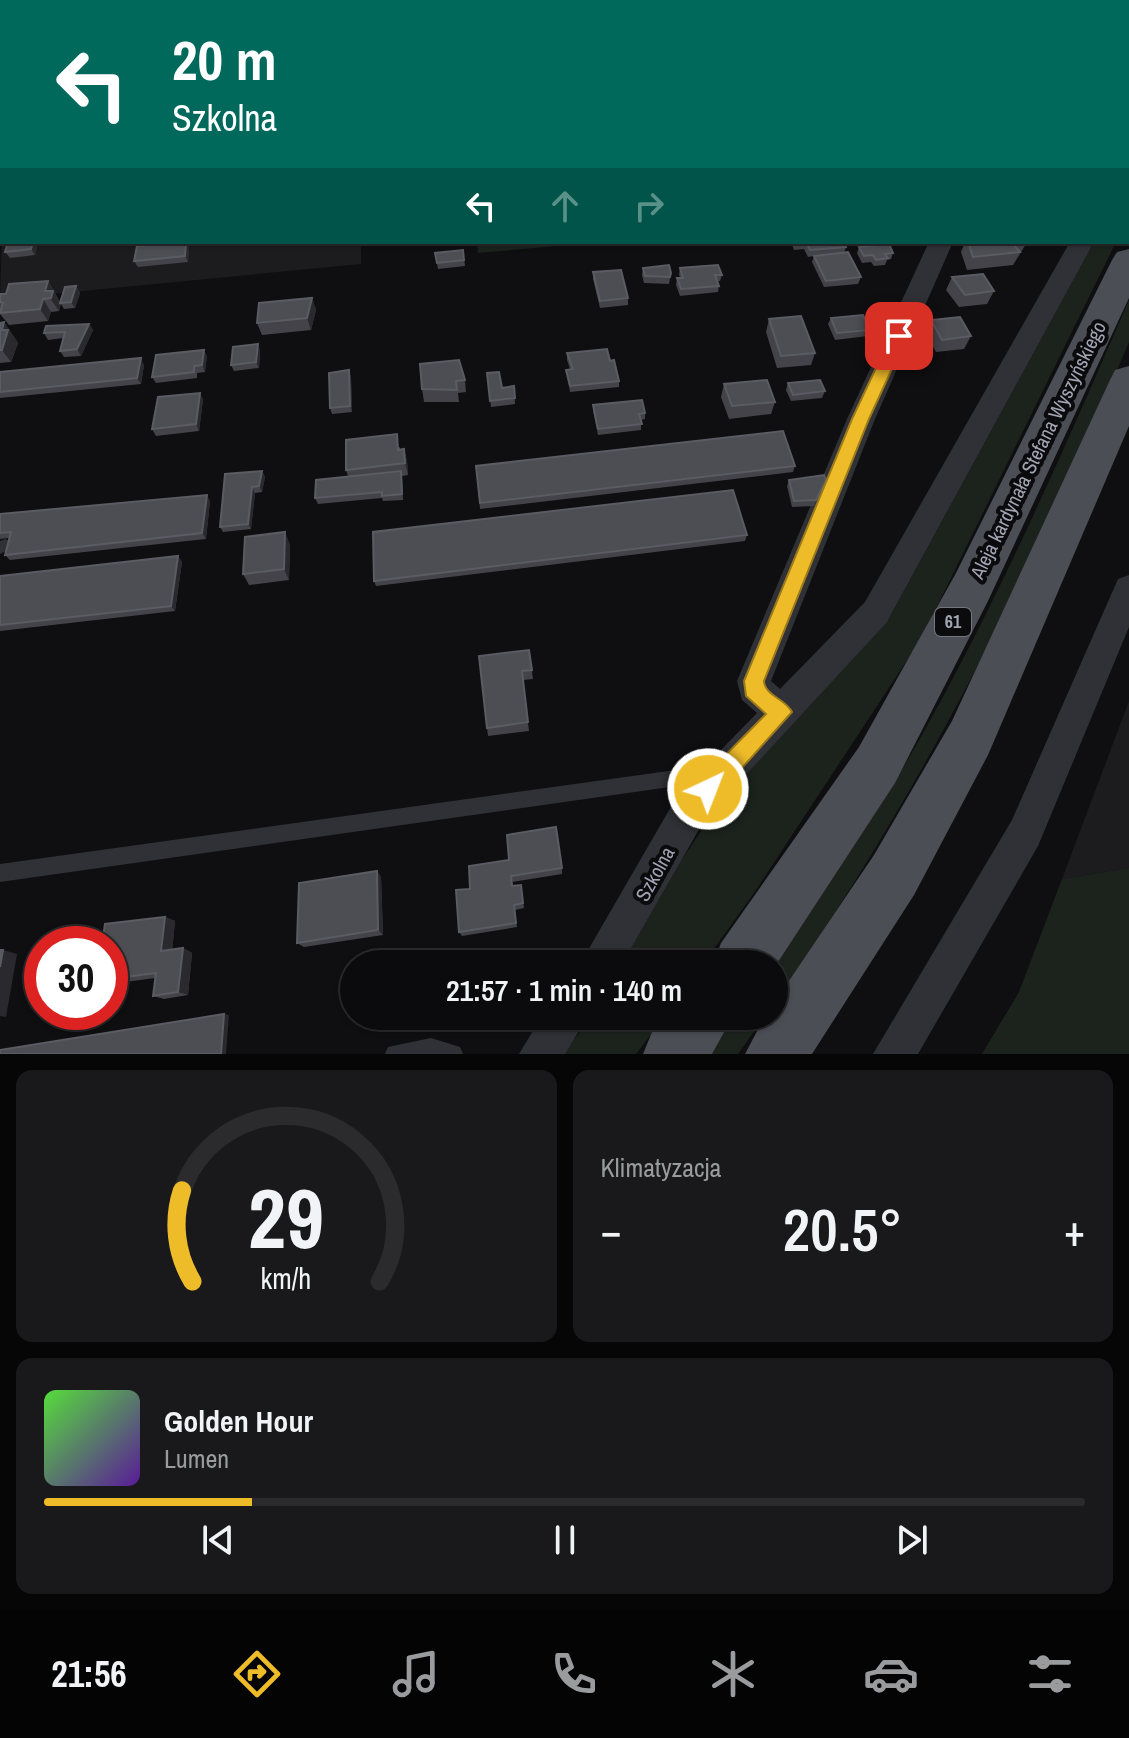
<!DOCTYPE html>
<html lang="pl">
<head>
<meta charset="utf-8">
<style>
  :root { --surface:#0b0b0d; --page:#19191b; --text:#f1f3f6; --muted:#9a9b9d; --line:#2b2b2e; --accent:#efbc29 }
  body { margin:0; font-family:"Archivo Narrow",sans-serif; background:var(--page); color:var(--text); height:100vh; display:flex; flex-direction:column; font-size:30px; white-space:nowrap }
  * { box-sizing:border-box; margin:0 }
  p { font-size:26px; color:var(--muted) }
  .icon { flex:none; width:44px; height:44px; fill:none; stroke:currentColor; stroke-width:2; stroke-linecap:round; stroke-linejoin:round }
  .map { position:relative; height:1054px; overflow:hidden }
  .drawer { display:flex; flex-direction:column; gap:16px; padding:16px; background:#060607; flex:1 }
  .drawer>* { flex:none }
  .banner { position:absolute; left:0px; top:0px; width:1130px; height:244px; box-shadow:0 2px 6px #0004,0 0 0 2px var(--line); background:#00695c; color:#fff; overflow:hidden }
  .speed { position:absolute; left:24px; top:926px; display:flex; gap:16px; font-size:40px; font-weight:700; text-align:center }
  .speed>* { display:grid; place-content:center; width:104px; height:104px; border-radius:50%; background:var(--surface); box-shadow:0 2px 6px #0004,0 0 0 2px var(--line); line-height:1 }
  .speed .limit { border:12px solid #d22; background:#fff; color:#111 }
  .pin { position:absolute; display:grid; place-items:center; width:68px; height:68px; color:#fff; margin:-34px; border-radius:16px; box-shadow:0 4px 12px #0006 }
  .me { position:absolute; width:88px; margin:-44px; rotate:43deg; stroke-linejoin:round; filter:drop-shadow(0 0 6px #0008) }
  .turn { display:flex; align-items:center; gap:28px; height:168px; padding:0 40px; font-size:36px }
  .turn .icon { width:104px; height:104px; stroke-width:2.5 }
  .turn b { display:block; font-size:56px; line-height:68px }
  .lanes { display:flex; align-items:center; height:76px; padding:0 40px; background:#0003; justify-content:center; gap:40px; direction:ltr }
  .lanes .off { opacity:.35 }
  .big { font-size:60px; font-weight:600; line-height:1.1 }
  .drawer .tile { flex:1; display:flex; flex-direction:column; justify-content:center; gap:12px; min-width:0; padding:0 28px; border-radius:16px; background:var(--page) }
  .drawer .dial { align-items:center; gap:0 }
  .dial svg { height:208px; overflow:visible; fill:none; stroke:var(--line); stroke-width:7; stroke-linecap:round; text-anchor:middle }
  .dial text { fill:var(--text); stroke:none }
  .song { display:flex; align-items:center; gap:24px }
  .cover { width:96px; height:96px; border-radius:12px; background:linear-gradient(135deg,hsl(110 70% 55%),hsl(270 70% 35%)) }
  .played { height:8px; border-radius:4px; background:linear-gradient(90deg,var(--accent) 20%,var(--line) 20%) }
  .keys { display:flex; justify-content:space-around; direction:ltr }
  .heat { display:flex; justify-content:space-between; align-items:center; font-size:44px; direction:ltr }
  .drawer .tiles { flex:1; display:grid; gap:16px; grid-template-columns:1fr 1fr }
  .tile:last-child { grid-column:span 2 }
  .trip { position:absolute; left:340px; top:950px; width:448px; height:80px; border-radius:40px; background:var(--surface); box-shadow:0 2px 6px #0004,0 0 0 2px var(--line); font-weight:600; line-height:80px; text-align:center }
  .tabs { display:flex; height:128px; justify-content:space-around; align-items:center; background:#040405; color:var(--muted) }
  .tabs .icon { width:56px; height:56px }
  .tabs .selected { color:var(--accent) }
  .tabs b { font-size:36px; color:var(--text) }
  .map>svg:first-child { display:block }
</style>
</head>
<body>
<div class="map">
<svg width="1129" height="1054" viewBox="0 0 1129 1054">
  <rect width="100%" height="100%" fill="#0f0f11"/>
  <path fill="#1c1b1e" d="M2,233V242H361V264L0,299Z
    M1129,701V868L1062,879Z"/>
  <path fill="#1c231d" d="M477,242H601L478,253Z
    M1094,242H1116L921,639L754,893L703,964H622L681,861L727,793L891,615Z
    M1129,300V342C1031,574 919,797 774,1003V964H770C822,893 874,819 918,742C998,601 1064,450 1129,300Z
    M1129,868V1054H982L1019,992L1062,879Z
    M592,1016H665L636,1054H563Z
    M733,1016H765L738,1054H705Z"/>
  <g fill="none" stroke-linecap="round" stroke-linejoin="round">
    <path stroke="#36383d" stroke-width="3" stroke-dasharray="3 4" stroke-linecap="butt" d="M221,2L224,0
      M274,2L277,0"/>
    <path fill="#303136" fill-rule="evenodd" d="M5,539L10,541L12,545L10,549L0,554V541Z
      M712,765L718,767L720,773L718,779L712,781L0,882V864Z
      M431,1038L460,1047L463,1054H385L388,1047Z"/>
    <path fill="#303136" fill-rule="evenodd" d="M1075,0H1093L1074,2Z
      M1129,152V166H1128V152Z
      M929,242H953L875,419L771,681L780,689L865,602L1070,242H1094L887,622L705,819L622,964H580L679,793L757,713L742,700L737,681L847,419Z
      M1129,575V627L1038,846L918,1054H873L1012,820L1118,579Z
      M542,1016H588L565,1054H519Z"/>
    <path fill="#3e4046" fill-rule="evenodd" d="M2,190V210L0,211V191Z"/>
    <path fill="#4c4e55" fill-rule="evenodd" d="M1129,249V298L988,601L895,783L774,968V964H713L721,943L859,747L956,573L1112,260L1117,252Z
      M1129,366V426L988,755L914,895L812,1054H745L765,1016H774V1003L874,855L952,721L1110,380L1115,370Z
      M665,1016H733L712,1054H643L652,1032Z"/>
  </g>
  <path fill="#434349" d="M452,0H488V2H453Z
    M948,0H1008V2H947Z
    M8,242H38L35,255L10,258L5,252Z
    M175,242H187L189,247L188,262L138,267L134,261Z
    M791,242H844L846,247L844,253L861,277L858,284L824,287L812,262L814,256L808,257L804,249L794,250Z
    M965,242H1025L1026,244L1013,265L967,270L961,252Z
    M859,247L893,253L891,259L887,260L885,265L874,266L871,262L862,263L857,253Z
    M463,250L465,266L438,269L435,253Z
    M643,268L671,273L669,284L644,283L642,275Z
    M680,268L722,275L720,281H717L719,286L718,292L680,296L676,285L677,278H680L679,274Z
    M593,272L628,298V305L600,308L593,279Z
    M952,277L994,291L987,304L959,307L946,290Z
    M48,281L60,302L76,286L80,293L75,308L64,309L61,304L59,311L51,312L48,321L9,325L0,314V294H6Z
    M312,298L316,310L311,330L262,335L257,323Z
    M831,318L870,330L868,336L835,340L828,324Z
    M769,319L815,353L811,365L777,368L766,332Z
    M931,320L971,336L964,349L936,352L925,333Z
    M4,322L18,343L11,362L0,363V323Z
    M89,324L93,330L81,356L64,357L60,351L63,338L48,340L44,333Z
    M258,344L260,351L259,368L234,371L231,365Z
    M567,353L619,381V387L570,392L566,370L570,369L567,360Z
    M207,356L205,372L197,373V378L156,383L152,377Z
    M420,364L465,380L466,392L458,393L459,402H424L422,389Z
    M144,365L141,384L0,398V372Z
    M487,373L502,388L514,386L515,404L491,407Z
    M351,377L352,412L332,414L330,408Z
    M788,383L825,391L822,398L791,401L786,390Z
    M724,384L775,402L771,414L729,419L721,397Z
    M203,399L199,431L156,436L152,429Z
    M593,405L645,413V419L641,420V430L598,435L593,411Z
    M400,447V450L404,449L407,461L408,475L402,476L403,500L383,501L382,498L318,504L315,498L348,476L346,470Z
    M476,466H795L793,472L480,509Z
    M262,471L265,477L262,492L255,493L251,529L223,532L220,527Z
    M789,480H826L814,506L792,507L787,486Z
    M210,501L206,539L10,560L5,555L9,538L0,539V514Z
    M747,535L745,541L376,586L374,581Z
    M290,544L289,580L249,585L243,574Z
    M178,556L182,562L175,611L0,631V576Z
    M529,650L533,679L523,680L529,731L488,736L487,728Z
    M469,866L562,868V874L512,882L513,885H521L524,908L515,910L517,927L462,936L459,932L470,889Z
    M377,871L381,877L383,935L304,947L297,943Z
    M165,917L175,921L172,950L183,948L192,953L188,995L164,999L153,996L155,978L110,984V944Z"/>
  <path fill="#2a2a2e" d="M326,0H364V2H327Z
    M33,242H38L35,255L31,249Z
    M186,242L189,247L188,262L185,256Z
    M48,281L61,304L59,311L45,291Z
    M76,286L80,293L75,308L71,302Z
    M312,298L316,310L311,330L307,318Z
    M43,299L51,312L48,321L40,309Z
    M4,322L18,343L11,362L2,350V330Z
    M89,324L93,330L81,356L77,349Z
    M258,344L260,351L259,368L256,362Z
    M204,350L207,356L205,372L202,365Z
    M141,358L144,365L141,384L137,378Z
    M349,370L351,377L352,412L350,406Z
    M200,393L203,399L199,431L196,424Z
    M404,449L407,461L408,475L405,463Z
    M262,471L265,477L262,492L259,486Z
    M252,487L255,493L251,529L248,524Z
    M207,495L210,501L206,539L202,533Z
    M285,532L290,544L289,580L284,569Z
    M178,556L182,562L175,611L171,606Z
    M377,871L381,877L383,935L378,930Z
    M165,917L175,921L172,955L161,951Z
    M183,948L192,953L188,995L178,992Z
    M3,950L17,954L6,1017L0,1016V967Z
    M224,1014L229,1015L226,1054H221Z"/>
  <path fill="#4d4e54" stroke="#5a5b63" stroke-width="2" d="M78,0H102V2H47Z
    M458,0H488L458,2Z
    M607,0H740L741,2H597V1Z
    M955,0H993H990L992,2H957Z
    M0,44H2V59H0Z
    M2,85V104H0V86Z
    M8,242H33L31,249L5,252Z
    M175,242H186L185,256L134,261L137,246Z
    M806,242H844L846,247L810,250Z
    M968,242H1025L1026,244L1014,245L1020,252L973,257Z
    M889,244L893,253L885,254L888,258L876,260L873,255L864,256L859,247Z
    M463,250L464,260L437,263L435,253Z
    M848,252L861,277L826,281L814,256Z
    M669,265L671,273L670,277L645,276L643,268Z
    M718,265L722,275H715L719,286L681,289L677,278H683L680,268Z
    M621,270L628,298L600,301L593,272Z
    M983,274L994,291L965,295L952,277Z
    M48,281L45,291H53L51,298L43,299L40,309L0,313L3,303L0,302V294H6L9,284Z
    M76,286L71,302L60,303L65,287Z
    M312,298L307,318L257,323L259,303Z
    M863,315L870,330L837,333L831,318Z
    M801,316L815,353L781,356L769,319Z
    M960,317L971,336L942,340L931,320Z
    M4,322L2,330H8L2,350H0V323Z
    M89,324L77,349L60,351L65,332L44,333L46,326Z
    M258,344L256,362L231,365L233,347Z
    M607,349L610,361L614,360L619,381L570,386L566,370L573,369L567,353Z
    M204,350L202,365L194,366V372L152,377L156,355Z
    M141,358L137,378L0,392V372Z
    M459,360L465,380L456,381L457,390L422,389L420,364Z
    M349,370L350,406L330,408L329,373Z
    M499,372L502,388L514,386L515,398L490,401L487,373Z
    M767,380L775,402L732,406L724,384Z
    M820,380L825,391L793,395L788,383Z
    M200,393L196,424L152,429L158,397Z
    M642,400L645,413L639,414L642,424L598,429L593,405Z
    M783,431L795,466L480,503L476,466Z
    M397,434L398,450L404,449L405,463L346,470V440Z
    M262,471L259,486L252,487L248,524L220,527L225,474Z
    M401,471L402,494L382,496V492L315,498L316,480Z
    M824,475L826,480L816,500L794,501L789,480Z
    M733,490L747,535L374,581L373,532Z
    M207,495L202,533L5,555L11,532L0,533V514Z
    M285,532L284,569L243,574L245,537Z
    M178,556L171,606L0,625V576Z
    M529,650L532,670L522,671L528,722L487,728L479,656Z
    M556,827L562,868L511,876L512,886L521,885L523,903L514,905L516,923L459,932L456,890L470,889L469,866L509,860L507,835Z
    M377,871L378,930L297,943L299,883Z
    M165,917L161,951L183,948L178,992L153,996L156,973L110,979V944H102L105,924Z
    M0,950H3L0,967Z
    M224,1014L221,1054H0V1050Z"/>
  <path fill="#efbc29" stroke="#9b7a1b" stroke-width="2" d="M899,330L907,336L869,419L764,681C765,696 786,699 792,712L716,797L708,800L700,797L697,789L700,781L766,714L746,696L744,681L852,419L891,336Z"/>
  <g text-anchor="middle" stroke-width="8" stroke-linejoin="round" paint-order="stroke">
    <rect fill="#0b0a0c" stroke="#747680" stroke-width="2" x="935" y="608" width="36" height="28" rx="6"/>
    <g font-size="18" font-weight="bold" fill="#a1a4b2">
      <text x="953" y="628">61</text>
    </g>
    <g font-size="20" fill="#a1a4b2" stroke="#0b0a0c">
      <text transform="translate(1038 450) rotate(-64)" y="7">Aleja kardynała Stefana Wyszyńskiego</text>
      <text transform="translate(655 874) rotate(-61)" y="7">Szkolna</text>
    </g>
  </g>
</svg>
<div class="speed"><div class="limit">30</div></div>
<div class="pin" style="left:899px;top:336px;background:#d93025"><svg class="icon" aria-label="arrive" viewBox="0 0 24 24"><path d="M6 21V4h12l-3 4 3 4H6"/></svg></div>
<svg class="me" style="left:708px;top:789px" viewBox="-20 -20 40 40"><circle r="17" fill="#efbc29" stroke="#fff" stroke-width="3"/><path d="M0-11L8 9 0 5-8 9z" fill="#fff"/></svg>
<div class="trip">21:57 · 1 min · 140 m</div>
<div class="banner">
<div class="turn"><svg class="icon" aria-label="left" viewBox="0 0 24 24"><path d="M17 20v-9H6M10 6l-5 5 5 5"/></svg><div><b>20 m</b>Szkolna</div></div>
<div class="lanes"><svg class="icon" aria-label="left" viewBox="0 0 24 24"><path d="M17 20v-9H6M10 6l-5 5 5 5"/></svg><svg class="icon off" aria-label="ahead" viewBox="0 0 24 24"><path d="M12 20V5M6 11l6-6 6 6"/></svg><svg class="icon off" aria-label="right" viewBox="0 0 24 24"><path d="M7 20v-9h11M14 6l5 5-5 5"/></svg></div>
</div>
</div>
<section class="drawer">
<div class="tiles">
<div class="tile dial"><svg viewBox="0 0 100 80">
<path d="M14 69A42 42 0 1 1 86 69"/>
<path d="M14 69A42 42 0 0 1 10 34" stroke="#efbc29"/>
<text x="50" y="56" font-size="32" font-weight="700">29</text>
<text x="50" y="72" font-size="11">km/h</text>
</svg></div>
<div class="tile"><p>Klimatyzacja</p>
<div class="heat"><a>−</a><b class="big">20.5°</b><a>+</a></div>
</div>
<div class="tile">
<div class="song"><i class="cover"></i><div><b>Golden Hour</b><p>Lumen</p></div></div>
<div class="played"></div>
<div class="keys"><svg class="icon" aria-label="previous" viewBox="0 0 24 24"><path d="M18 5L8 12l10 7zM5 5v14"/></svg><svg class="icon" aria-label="pause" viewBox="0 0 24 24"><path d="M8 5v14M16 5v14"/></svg><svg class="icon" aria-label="next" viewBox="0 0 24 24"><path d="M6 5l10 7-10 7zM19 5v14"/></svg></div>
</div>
</div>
</section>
<nav class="tabs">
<b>21:56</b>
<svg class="icon selected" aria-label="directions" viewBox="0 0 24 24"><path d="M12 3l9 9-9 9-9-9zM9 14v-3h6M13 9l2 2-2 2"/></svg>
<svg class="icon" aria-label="music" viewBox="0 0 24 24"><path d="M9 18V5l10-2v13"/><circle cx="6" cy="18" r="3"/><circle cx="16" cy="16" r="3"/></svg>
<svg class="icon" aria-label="phone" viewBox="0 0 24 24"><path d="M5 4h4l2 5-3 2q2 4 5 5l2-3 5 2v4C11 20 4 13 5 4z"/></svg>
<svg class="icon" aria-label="climate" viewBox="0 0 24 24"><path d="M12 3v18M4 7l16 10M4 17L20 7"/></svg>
<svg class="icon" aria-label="car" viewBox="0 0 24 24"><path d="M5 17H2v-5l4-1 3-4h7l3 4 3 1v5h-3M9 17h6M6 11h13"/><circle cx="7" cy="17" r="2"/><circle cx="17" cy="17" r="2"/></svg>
<svg class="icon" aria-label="filters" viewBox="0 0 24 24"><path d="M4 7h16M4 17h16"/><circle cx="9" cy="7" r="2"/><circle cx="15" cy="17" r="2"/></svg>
</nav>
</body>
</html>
